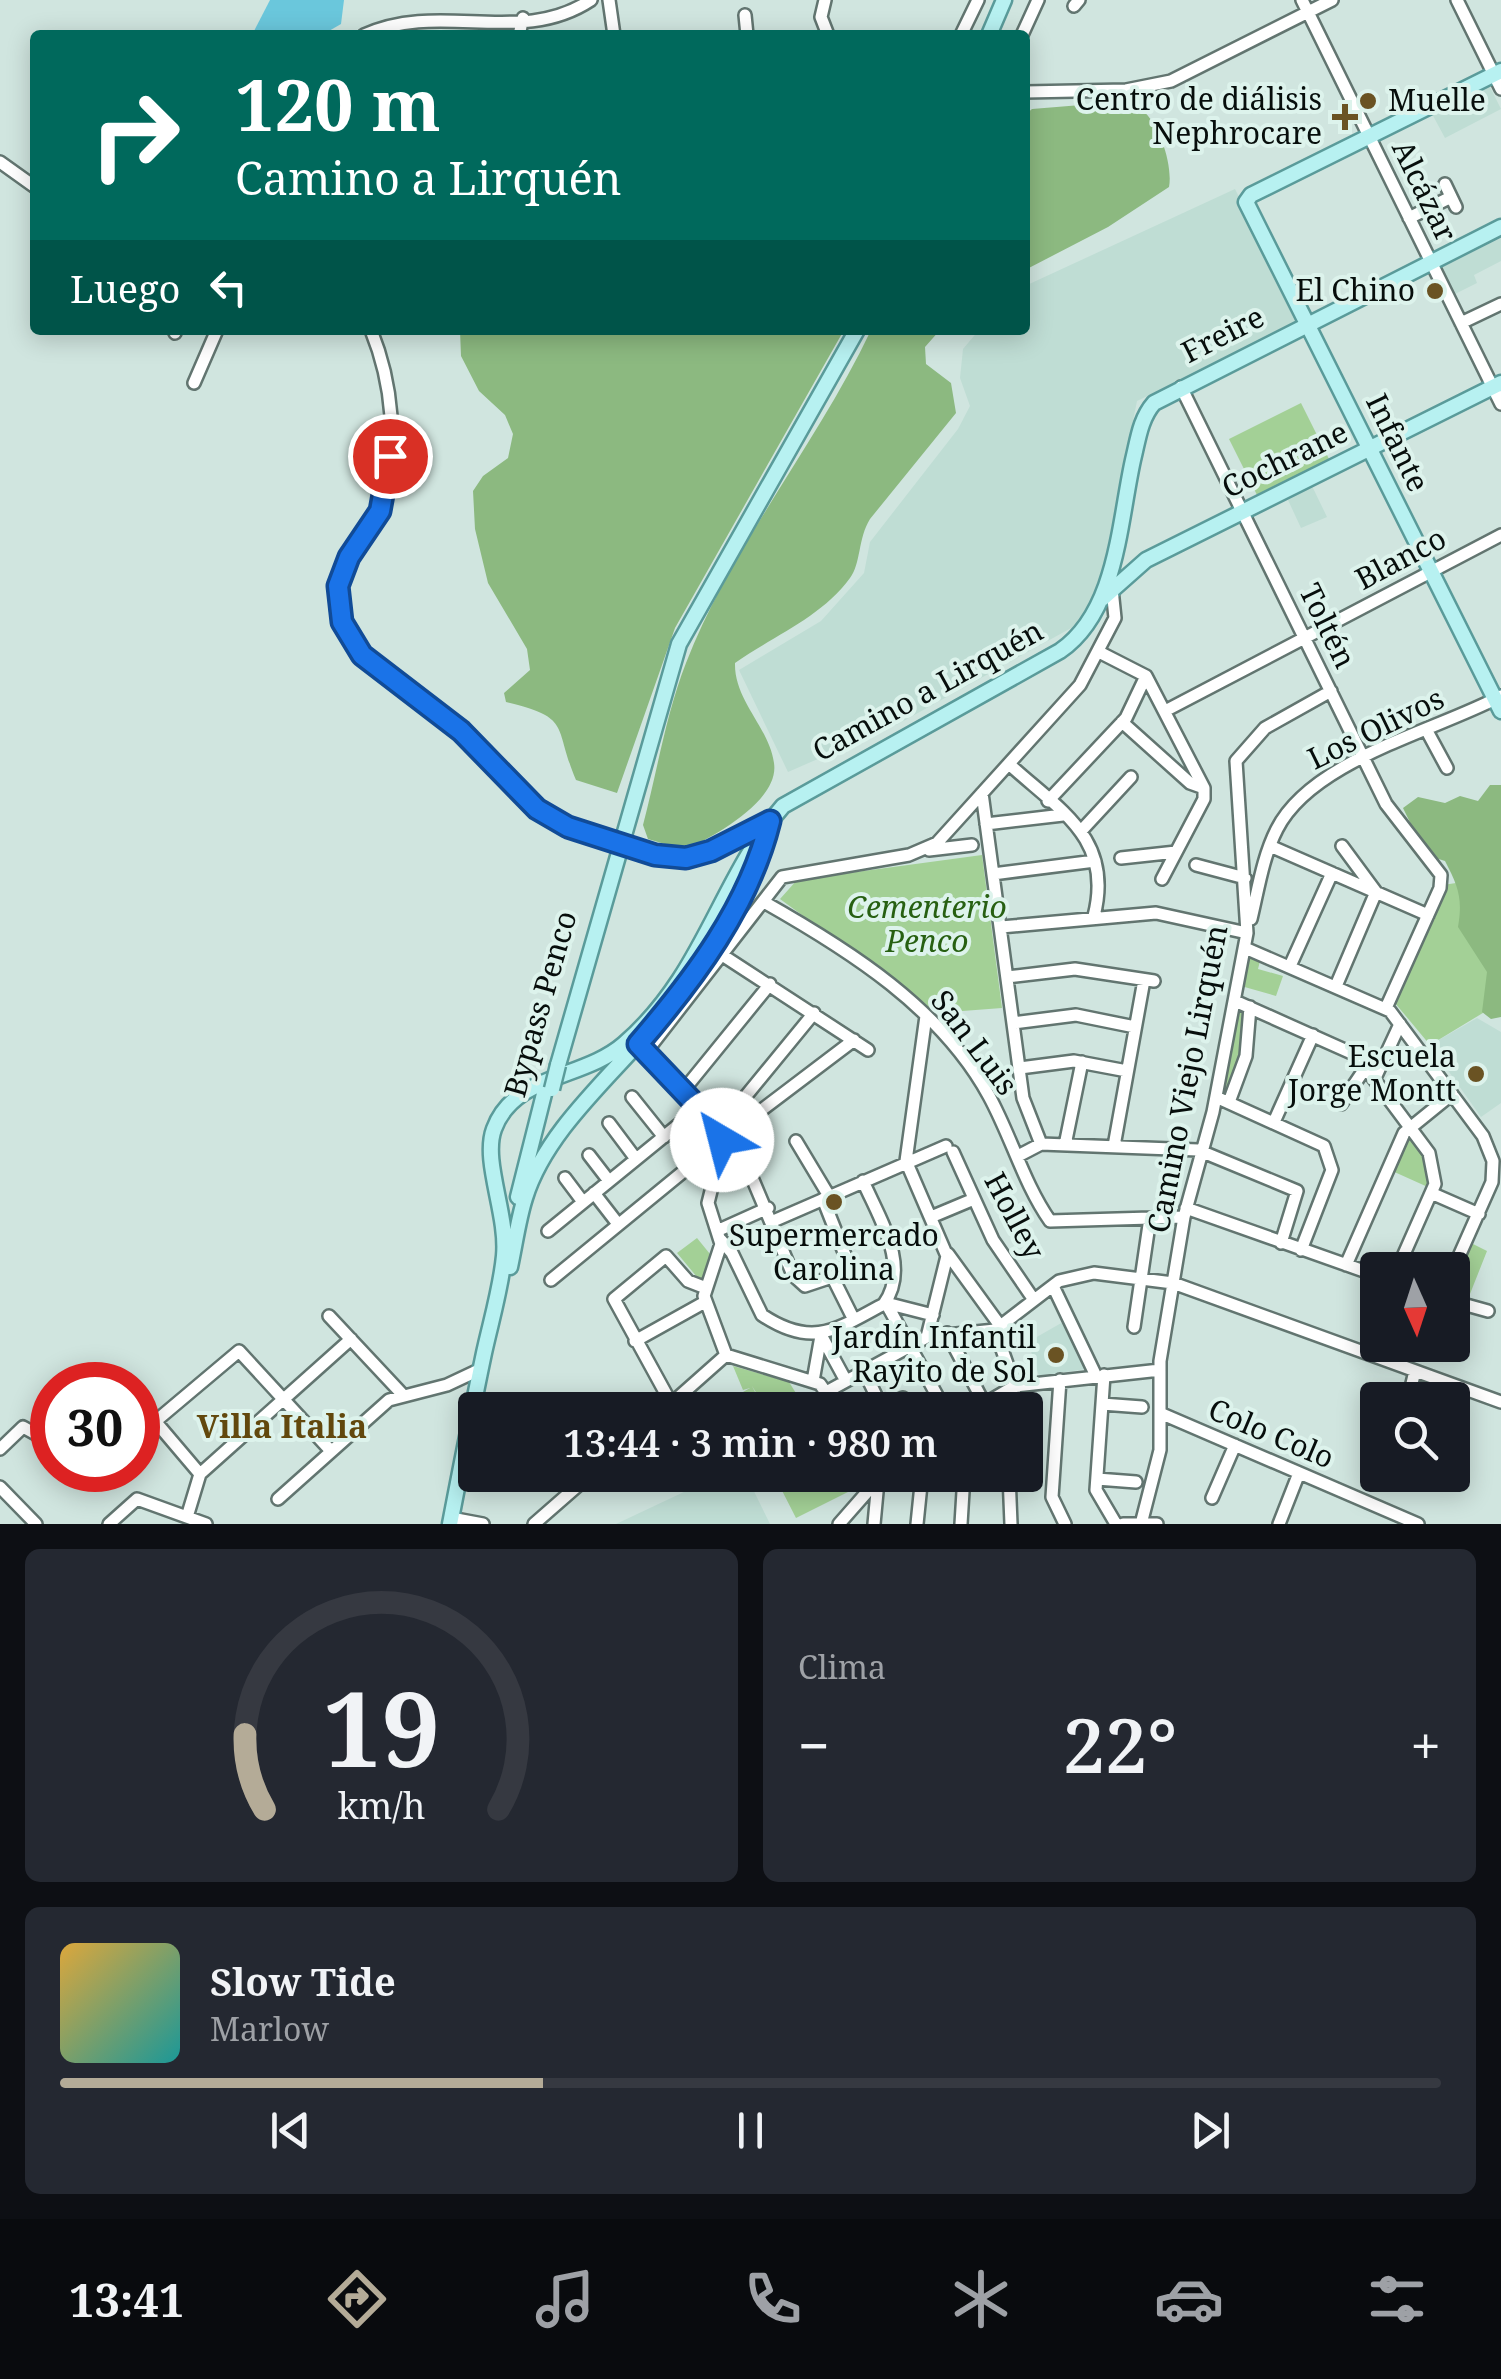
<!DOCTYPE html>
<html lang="es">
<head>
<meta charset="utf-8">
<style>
  :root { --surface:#171b24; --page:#242831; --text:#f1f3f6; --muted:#9ea1a6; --line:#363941; --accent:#b4ab97 }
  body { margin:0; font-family:"Noto Serif",serif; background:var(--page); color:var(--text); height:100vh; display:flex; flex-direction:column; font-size:38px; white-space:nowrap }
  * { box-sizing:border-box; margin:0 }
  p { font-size:32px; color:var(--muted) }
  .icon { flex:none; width:55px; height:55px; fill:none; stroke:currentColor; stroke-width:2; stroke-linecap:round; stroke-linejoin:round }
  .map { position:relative; height:1524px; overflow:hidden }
  .panel { display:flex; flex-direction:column; gap:25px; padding:25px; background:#0d0f14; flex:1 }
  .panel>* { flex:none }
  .banner { position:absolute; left:30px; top:30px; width:1000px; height:305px; border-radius:10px; box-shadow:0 5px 25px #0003; background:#00695c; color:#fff; overflow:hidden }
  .needle { width:65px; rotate:177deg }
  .fabs { position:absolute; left:1360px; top:1252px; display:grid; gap:20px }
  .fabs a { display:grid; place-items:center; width:110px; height:110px; border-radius:10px; background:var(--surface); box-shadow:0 5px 25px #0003; font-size:50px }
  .speed { position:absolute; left:30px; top:1362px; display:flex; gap:20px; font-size:50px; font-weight:700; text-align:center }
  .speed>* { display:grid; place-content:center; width:130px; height:130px; border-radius:50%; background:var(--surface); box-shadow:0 5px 25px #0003; line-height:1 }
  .speed .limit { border:15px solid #d22; background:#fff; color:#111 }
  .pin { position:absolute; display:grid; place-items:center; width:85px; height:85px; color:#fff; margin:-42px; border:5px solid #fff; border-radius:50%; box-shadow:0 2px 10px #0007 }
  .me { position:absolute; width:110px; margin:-55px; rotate:323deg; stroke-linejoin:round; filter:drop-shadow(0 0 8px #0008) }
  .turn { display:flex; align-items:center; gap:35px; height:210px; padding:0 40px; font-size:45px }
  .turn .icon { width:130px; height:130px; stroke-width:2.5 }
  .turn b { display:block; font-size:70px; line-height:85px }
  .then { display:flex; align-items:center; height:95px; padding:0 40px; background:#0003; gap:20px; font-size:38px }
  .big { font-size:75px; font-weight:600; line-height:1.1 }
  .panel .widget { flex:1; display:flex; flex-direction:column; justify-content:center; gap:15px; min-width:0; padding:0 35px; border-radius:15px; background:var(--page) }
  .panel .dial { align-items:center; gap:0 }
  .dial svg { height:260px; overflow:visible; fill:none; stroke:var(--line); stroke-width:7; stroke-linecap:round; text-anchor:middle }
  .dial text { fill:var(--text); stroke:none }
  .song { display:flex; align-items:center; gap:30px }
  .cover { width:120px; height:120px; border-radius:15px; background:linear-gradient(135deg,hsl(40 70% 55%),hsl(180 70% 35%)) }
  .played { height:10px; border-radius:5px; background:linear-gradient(90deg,var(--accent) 35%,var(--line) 35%) }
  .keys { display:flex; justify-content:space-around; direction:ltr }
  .heat { display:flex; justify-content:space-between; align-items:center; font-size:55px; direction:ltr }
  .panel .tiles { flex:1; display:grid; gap:25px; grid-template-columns:1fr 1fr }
  .widget:last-child { grid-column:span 2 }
  .trip { position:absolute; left:458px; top:1392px; width:585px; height:100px; border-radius:10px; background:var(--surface); box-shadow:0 5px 25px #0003; font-weight:600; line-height:100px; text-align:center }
  .menu { display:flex; height:160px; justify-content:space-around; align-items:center; background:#090b0e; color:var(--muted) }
  .menu .icon { width:70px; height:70px }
  .menu .on { color:var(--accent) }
  .menu b { font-size:45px; color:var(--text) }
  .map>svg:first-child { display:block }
</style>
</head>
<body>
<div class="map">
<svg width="1501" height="1524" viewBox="0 0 1501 1524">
  <rect width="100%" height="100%" fill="#d0e5df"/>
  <path fill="#bfddd4" d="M1488,83L1501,109L1445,138L1431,112Z
    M1235,189L1301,321L1137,401L1100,584L1082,622L898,724L788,772L739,670L821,621L864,573L870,542L958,429L970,406L960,378L963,349L979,330H1025V286Z
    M1501,238V261L1474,275L1477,283L1453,295L1440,268Z
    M1312,486L1327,517L1301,528L1288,500Z
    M1477,1018L1501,1032V1103L1481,1117L1430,1045Z
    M1063,1322L1086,1369L1039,1376L1028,1342Z
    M720,1475H746L770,1524H616Z"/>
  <path fill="#a3d096" d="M1301,403L1329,459L1257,495L1229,439Z
    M982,855L1002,1008L936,1013L780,899L797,880Z
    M1469,881L1501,1002L1430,1045L1395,1003L1443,885Z
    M1251,954L1261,957L1258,969L1283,976L1276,996L1241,986Z
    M1239,1005L1259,1015L1228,1098L1221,1096Z
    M1407,1134L1427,1152L1430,1188L1390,1170Z
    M697,1238L710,1254L702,1283L677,1253Z
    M1471,1243L1487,1251L1468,1299L1453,1296V1283Z
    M733,1366L789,1382L799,1398L780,1410H767L752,1386L764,1410H744L736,1396L750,1388L743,1390Z
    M774,1475H842L850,1491L796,1518Z"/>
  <path fill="#8cb980" d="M1118,102C1125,104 1136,106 1142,110C1160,124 1173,166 1169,187L1108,227L1025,270V115L1032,109Z
    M460,330H844L675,628L617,793L576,780C553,726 573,718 506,702L504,693L530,670L527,649L488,583L475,529L473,491L483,476L508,458L513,434L505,415L479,391L461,356Z
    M871,330H940L925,347L926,364L951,383L956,413L870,519C858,538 861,564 850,578C822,617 773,636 735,663C734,701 769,727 774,763C780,801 712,837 685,850L648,839L643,825C657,772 666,714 686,663C732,545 817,444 871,330Z
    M1490,785H1501V1017L1491,1019L1482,1012L1487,972L1458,927C1463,898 1458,886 1445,861L1426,855L1403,808L1418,797L1445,803L1460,796L1478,801Z"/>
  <path fill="#6ac7dc" d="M270,0H344L341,24L322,35H252Z"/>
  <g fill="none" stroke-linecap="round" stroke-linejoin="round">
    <g stroke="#627570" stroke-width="16">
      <path id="minor" d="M609,0L614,35
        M825,0L821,17L828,35
        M1302,0L1501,404
        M1457,0L1501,89
        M1074,6L1079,0
        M745,15L747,35
        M364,35C441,0 520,47 591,0
        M519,35L523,18
        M961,35L978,0
        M1022,35L1038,0
        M1025,92L1126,90L1171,81L1332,0
        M0,162L35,187
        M1445,184L1456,207
        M1409,218L1451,197
        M1461,323L1501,304
        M174,330L175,333
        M371,330C393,384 398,445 383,502C369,556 305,580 354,647C379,680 425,699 456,726C510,773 525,814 598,837
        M194,383L217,330
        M1181,387L1386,804L1441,875L1440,888L1386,1008
        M1099,652L1146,676L1204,788V799L1162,879
        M1165,711L1501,535
        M1122,722L1190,783L1204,788
        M1427,731L1447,768
        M1009,764C1059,810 1114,838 1094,916
        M982,793L1023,1098L1041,1144
        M1048,801L1126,718L1146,676
        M986,824L1063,815
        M1081,831L1131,777
        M1270,846L1428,915
        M929,850L972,845
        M647,852C696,867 726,839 769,822
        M1121,858L1176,852
        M1196,865L1245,878
        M993,874L1095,861
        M764,902C849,950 941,1008 989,1096C1011,1136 1024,1184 1050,1221L1184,1217
        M1251,919C1258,890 1263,856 1277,829C1312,760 1435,731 1501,696
        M1001,927L1156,913L1247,933
        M1245,948L1390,1011L1483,1136L1493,1161L1492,1182L1452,1272
        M716,951L868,1050
        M1290,966L1332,873
        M1007,977L1075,969L1154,981
        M1336,986L1376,892L1342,846
        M1235,1001L1356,1055L1429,1153L1435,1184L1397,1270
        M1013,1023L1076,1015L1135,1027
        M641,1047L715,1125L722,1147L708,1203L721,1244L704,1296L726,1355
        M646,1052L782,877L909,855L937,843L1080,685L1115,618L1112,589
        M1020,1068L1074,1061L1127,1071
        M1375,1078L1400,1024
        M683,1091L770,984
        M632,1097L664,1137
        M1216,1097L1324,1146L1332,1170L1301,1250
        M1229,1102L1246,1056L1250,1007
        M1341,1104L1366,1067
        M1274,1122L1313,1035
        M609,1123L636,1159
        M718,1130L814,1013
        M722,1140L854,1040
        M796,1141L829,1196
        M1065,1145L1082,1062
        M1114,1146L1144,980
        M953,1152L993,1240L1034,1300
        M589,1155L609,1181
        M1018,1156L1041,1144L1198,1150L1297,1191L1281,1243
        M745,1161L793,1275L805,1286L844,1273L849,1265L823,1199
        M906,1161L947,1256L927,1337
        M906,1161L926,1016
        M565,1178L583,1202
        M594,1193L618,1224
        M1431,1193L1479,1214
        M1186,1208L1378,1276
        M931,1217L974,1199
        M771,1222L946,1146
        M719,1230L768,1208
        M548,1231L699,1108
        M721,1240L732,1253L762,1315C813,1349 837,1329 884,1304C911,1266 879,1218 863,1181
        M948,1254L1001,1327
        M1346,1265L1404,1133L1452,1094
        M833,1278L854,1320
        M551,1280L706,1153
        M1053,1286L1096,1376
        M1452,1301L1488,1311
        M886,1303L945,1410
        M886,1303L933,1315
        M329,1316L402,1394
        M1134,1327L1150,1218
        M995,1330L1015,1386L1013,1410
        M947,1333L984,1403
        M821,1335L846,1381
        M635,1341L705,1302
        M726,1355L820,1384L838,1410
        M864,1371L883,1410
        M1104,1375L1096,1490L1116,1524
        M1060,1380L1052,1497L1065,1524
        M813,1381L821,1336
        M828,1391L927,1337L995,1330L1059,1281L1094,1273L1173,1283L1501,1402
        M1408,1400L1415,1371
        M671,1403L614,1299L666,1256L688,1281L706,1288
        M1102,1404L1142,1407
        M882,1408L903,1398
        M664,1410L726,1355
        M974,1410L1015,1386L1160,1370
        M1160,1413L1418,1524
        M155,1421L200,1474
        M138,1436L239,1351L331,1451
        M0,1449L23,1427L52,1443
        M1009,1475L1011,1524
        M1097,1479L1136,1482
        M872,1480L877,1492L874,1524
        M0,1487L36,1524
        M1212,1498L1235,1445
        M278,1499L389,1400L447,1385L481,1369
        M187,1517L200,1474L351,1339
        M451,1518L483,1524
        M109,1524L137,1499L206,1524
        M534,1524L590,1475
        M839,1524L882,1475
        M917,1524L922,1475
        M961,1524L964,1475
        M1123,1524H1157
        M1141,1524L1160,1450V1361L1184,1217L1213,1112L1247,933L1236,761L1265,728L1331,691
        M1279,1524L1299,1473"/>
    </g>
    <g stroke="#5a9b9a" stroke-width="19">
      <path id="major" d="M989,35L1004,0
        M1501,71L1251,195L1246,202L1501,711
        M1102,599L1146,560L1501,383
        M697,973L761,851
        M558,1065L679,644L857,330
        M518,1197L545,1090
        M510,1267C515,1244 518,1220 525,1198C545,1133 608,1079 652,1028
        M450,1524C461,1467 472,1410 484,1353C491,1321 501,1288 504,1256C508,1214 482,1161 494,1129C514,1074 584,1079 624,1044C705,974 719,880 783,806L1060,651C1117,612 1119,523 1133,460C1138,440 1140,419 1154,403L1501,227"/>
    </g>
    <use href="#minor" stroke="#fff" stroke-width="11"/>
    <use href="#major" stroke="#b7f1f1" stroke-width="14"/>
    <g stroke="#627570" stroke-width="16" stroke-linecap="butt">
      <path id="minor-bridge" d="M598,837L647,852"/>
    </g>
    <g stroke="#5a9b9a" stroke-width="19" stroke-linecap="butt">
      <path id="major-bridge" d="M552,1089L558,1065"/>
    </g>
    <use href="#minor-bridge" stroke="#fff" stroke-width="11"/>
    <use href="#major-bridge" stroke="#b7f1f1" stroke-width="14"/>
  </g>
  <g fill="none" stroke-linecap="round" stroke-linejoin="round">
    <g stroke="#114b97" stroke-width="25">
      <path id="route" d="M390,456L380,511L349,557L338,586L342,622L362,655L461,731L537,809L568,827L655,855L686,858L711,851L770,821C749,906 694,979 638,1044L715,1125L722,1140"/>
    </g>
    <use href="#route" stroke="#1a73e8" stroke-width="18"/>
  </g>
  <g fill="#6a5323" stroke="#ddf3ec" stroke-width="4">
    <circle cx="1368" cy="101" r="10"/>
    <path d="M1340 102h10v10h10v10h-10v10h-10v-10h-10v-10h10z"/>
    <circle cx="1435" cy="291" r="10"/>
    <circle cx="1476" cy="1074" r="10"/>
    <circle cx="834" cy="1202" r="10"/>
    <circle cx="1056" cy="1355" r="10"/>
  </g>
  <g text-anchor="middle" stroke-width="8" stroke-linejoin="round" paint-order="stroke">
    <g font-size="30" fill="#070e0c" stroke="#ddf3ec" text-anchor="end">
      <text x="1322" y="110">Centro de diálisis<tspan x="1322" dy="34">Nephrocare</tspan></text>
      <text x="1388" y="111" text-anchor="start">Muelle</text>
      <text x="1415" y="301">El Chino</text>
      <text x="1456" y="1067">Escuela<tspan x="1456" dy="34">Jorge Montt</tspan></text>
      <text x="834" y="1246" text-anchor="middle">Supermercado<tspan x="834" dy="34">Carolina</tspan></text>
      <text x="1036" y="1348">Jardín Infantil<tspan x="1036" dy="34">Rayito de Sol</tspan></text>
    </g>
    <g font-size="30" fill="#070e0c" stroke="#ddf3ec">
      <text transform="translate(1424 191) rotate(64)" y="10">Alcázar</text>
      <text transform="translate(1223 335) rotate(-27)" y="10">Freire</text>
      <text transform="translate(1397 443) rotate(64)" y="10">Infante</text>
      <text transform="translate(1285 460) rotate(-26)" y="10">Cochrane</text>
      <text transform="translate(1401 559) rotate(-28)" y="10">Blanco</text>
      <text transform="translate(1327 626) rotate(64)" y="10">Toltén</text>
      <text transform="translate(928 691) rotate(-29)" y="10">Camino a Lirquén</text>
      <text transform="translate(1376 729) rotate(-26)" y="10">Los Olivos</text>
      <text transform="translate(541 1004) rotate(-74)" y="10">Bypass Penco</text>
      <text transform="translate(974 1043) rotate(53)" y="10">San Luis</text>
      <text transform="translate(1188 1079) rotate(-79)" y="10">Camino Viejo Lirquén</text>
      <text transform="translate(1014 1216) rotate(62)" y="10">Holley</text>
      <text transform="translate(1271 1434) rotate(23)" y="10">Colo Colo</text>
    </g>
    <g font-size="30" font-style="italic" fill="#276012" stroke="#ddf3ec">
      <text x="927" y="918">Cementerio<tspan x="927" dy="34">Penco</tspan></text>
    </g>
    <g font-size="32" font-weight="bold" fill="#62480d" stroke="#ddf3ec">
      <text x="282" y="1438">Villa Italia</text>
    </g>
  </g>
</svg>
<div class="fabs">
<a><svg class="needle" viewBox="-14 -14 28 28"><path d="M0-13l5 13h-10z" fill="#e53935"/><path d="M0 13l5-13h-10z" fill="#9ea1a6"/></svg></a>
<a><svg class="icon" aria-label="search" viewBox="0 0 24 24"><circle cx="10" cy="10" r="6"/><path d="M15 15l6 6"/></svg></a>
</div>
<div class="speed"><div class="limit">30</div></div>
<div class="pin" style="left:390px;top:456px;background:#d93025"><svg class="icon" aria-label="arrive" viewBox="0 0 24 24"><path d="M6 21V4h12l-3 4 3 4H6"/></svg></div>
<svg class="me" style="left:722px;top:1140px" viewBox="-20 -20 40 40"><circle r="19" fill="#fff"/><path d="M0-13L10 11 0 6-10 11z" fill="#1a73e8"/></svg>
<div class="trip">13:44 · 3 min · 980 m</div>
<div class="banner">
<div class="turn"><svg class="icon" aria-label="right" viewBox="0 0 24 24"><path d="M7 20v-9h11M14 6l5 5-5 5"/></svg><div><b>120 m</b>Camino a Lirquén</div></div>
<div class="then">Luego<svg class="icon" aria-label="left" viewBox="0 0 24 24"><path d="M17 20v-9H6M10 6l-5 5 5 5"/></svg></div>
</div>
</div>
<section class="panel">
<div class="tiles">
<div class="widget dial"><svg viewBox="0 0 100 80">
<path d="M14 69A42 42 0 1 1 86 69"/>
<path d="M14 69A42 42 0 0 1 8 46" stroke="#b4ab97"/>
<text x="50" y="56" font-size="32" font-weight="700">19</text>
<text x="50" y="72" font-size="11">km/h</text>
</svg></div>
<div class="widget"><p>Clima</p>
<div class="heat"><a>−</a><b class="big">22°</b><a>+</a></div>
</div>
<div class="widget">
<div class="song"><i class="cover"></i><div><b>Slow Tide</b><p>Marlow</p></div></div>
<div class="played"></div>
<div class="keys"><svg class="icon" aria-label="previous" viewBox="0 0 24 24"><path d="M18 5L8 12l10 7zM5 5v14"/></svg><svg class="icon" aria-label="pause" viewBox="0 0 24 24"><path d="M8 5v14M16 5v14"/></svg><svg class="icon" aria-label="next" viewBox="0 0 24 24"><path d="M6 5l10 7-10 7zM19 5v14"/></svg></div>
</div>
</div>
</section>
<nav class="menu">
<b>13:41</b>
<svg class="icon on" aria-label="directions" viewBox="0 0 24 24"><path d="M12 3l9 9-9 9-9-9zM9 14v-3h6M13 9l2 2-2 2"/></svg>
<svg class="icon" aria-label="music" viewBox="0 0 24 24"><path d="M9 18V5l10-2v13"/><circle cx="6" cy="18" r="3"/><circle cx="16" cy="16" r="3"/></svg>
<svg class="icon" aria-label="phone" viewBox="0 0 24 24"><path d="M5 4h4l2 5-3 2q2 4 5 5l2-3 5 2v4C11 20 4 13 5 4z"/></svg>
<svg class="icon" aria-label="climate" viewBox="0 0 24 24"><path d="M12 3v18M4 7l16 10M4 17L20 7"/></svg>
<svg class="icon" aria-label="car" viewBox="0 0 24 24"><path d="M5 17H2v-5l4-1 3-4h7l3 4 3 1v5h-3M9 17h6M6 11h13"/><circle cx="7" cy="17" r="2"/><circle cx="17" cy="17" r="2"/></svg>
<svg class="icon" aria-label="filters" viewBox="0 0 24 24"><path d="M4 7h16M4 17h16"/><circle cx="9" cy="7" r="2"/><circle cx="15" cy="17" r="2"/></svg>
</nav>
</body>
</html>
